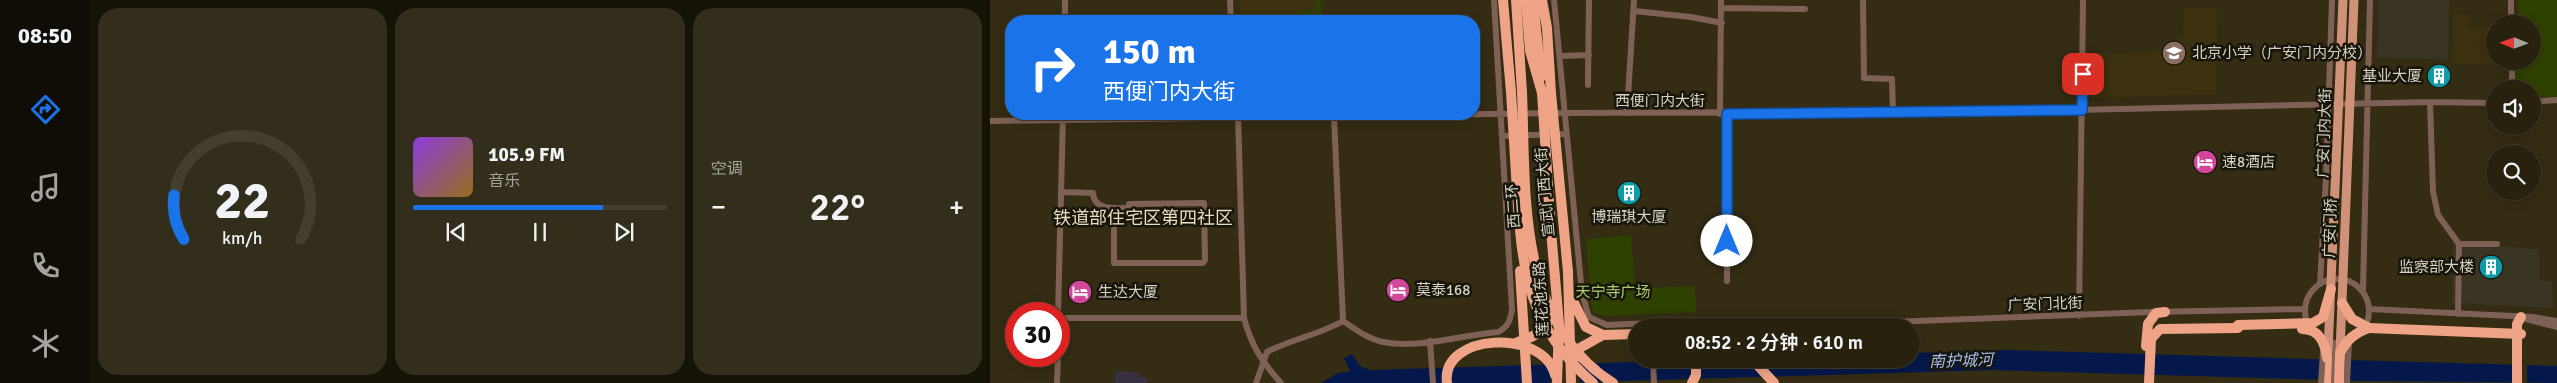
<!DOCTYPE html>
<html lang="zh">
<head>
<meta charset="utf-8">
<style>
  :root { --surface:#27210e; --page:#332e1c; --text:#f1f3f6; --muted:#a4a39e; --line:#433e2e; --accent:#1a73e8 }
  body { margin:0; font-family:Signika,"Noto Sans SC",sans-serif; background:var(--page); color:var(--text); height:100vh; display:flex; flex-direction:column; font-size:19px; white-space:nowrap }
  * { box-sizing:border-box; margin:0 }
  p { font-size:16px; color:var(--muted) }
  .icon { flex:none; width:28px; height:28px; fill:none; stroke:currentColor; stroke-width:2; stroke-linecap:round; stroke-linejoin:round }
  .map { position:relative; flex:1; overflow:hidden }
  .drawer { display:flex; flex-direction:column; gap:8px; padding:8px; background:#151208; width:900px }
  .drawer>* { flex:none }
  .hud { position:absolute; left:15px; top:15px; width:475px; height:105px; border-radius:20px; box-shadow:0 2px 12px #0003,0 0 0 1px var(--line); background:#1a73e8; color:#fff; overflow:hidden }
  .needle { width:32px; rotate:271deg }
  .buttons { position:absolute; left:1496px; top:15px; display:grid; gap:10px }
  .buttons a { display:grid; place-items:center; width:55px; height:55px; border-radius:50%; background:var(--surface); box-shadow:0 2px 12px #0003,0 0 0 1px var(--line); font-size:25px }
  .speed { position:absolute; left:15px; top:302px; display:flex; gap:10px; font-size:25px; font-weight:700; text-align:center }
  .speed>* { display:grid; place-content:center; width:65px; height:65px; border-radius:50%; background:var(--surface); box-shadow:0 2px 12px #0003,0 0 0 1px var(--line); line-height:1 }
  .speed .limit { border:8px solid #d22; background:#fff; color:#111 }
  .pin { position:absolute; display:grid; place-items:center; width:42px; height:42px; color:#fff; margin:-21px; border-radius:10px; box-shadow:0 2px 8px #0006 }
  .me { position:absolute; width:55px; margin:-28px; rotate:0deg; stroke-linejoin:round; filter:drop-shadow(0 0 4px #0008) }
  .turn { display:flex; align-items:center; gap:18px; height:105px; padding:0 15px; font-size:22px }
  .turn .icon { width:65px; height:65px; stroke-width:2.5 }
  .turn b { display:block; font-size:35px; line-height:42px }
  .big { font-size:38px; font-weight:600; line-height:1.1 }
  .drawer .widget { flex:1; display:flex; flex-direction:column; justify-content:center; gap:8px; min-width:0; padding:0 18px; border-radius:20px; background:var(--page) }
  .drawer .dial { align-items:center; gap:0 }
  .dial svg { height:130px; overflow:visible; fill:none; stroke:var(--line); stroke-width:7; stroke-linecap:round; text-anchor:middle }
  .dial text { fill:var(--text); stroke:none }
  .song { display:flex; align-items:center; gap:15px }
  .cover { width:60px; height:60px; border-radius:8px; background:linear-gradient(135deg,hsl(270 70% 55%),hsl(40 70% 35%)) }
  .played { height:5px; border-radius:2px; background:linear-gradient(90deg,var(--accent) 75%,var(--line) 75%) }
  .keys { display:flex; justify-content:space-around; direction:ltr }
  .heat { display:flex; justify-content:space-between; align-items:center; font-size:28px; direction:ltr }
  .drawer .tiles { flex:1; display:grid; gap:8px; grid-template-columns:repeat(3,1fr) }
  .trip { position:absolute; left:638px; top:318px; width:292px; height:50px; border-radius:25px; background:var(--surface); box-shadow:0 2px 12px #0003,0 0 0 1px var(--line); font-weight:600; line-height:50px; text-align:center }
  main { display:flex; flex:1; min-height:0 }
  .tab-bar { display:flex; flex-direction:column; width:90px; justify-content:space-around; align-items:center; background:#100d06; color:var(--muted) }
  .tab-bar .icon { width:35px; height:35px }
  .tab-bar .on { color:var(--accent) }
  .tab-bar b { font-size:22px; color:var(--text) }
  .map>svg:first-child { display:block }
</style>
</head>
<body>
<main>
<nav class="tab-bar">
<b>08:50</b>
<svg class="icon on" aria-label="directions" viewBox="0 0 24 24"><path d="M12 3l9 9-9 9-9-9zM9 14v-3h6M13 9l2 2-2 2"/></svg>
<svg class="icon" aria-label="music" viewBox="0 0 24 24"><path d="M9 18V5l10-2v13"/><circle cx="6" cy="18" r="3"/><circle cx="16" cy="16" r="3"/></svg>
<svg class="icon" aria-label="phone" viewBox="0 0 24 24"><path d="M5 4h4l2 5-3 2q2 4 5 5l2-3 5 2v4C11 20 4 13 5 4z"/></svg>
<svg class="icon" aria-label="climate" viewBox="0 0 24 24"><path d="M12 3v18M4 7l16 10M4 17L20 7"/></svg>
</nav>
<section class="drawer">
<div class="tiles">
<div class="widget dial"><svg viewBox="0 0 100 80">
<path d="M14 69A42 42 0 1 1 86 69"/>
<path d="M14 69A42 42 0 0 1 8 42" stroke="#1a73e8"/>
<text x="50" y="56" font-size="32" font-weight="700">22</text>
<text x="50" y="72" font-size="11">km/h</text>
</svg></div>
<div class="widget">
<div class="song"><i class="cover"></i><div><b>105.9 FM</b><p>音乐</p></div></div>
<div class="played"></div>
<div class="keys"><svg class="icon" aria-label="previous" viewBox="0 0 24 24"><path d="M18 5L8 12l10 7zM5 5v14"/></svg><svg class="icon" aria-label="pause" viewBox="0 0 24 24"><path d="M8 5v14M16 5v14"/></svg><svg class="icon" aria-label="next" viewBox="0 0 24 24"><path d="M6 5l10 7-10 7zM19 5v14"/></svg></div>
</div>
<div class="widget"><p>空调</p>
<div class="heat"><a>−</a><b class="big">22°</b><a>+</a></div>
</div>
</div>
</section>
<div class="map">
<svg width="1567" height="383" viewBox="0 0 1567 383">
  <rect width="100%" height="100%" fill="#342c13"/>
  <path fill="#3a3422" d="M1389,0H1459L1458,59L1387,58Z
    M1507,242L1509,245L1549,250L1550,281H1562L1563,308L1462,303L1463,243Z"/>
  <path fill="#3c3210" d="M250,0H333V21H250Z
    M1194,8H1227L1226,94L1098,98L1097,54L1187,51V37H1193Z
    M1463,14L1479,15V28H1505V61H1516V64H1463Z"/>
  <path fill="#383040" d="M125,371L149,372V377H157V383H125Z"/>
  <path fill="#2f4100" d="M325,0H330L331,21H305C307,11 317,7 325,13Z
    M1528,0H1567V97L1543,98L1542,89H1526L1525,61H1542V24H1525L1529,23Z
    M641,235L645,288L705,286L706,312L614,316L603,312L601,303L596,239Z"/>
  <path fill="#04184c" d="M1016,350L1567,366V383L1372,381L1001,370L567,383H331L348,373L360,371L354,358L362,354L370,366L380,370L741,359H921V353Z"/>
  <path fill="#342c13" d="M589,361L590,383H560L562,362Z
    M1522,362L1537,363V383H1522Z"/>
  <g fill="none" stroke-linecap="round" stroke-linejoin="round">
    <path stroke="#7f6054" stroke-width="6" d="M240,0L241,21
      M564,0L592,294L599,317L617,325L728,320L768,326
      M873,0L874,78L902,79L903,112
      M1521,0V24
      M731,8L815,9
      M644,11L701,17L732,23
      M75,21V0
      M570,56L599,55
      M1522,61V89
      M598,85L599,0
      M1440,102L1443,191L1448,215L1469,244L1468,314
      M1542,102L1567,100
      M637,113L644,0
      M730,114L731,0
      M737,114V281
      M248,115L254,318C261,345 272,362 291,383
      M344,116L353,321
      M0,121L574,113L1037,111L1440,102L1505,103
      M512,136L576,134
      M74,192L103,193C104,211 125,208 139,208
      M124,208V263H213L215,260L214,203L139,204
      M1469,244H1507
      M1315 311a32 32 0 1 1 64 0a32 32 0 1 1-64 0Z
      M1330,284L1336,178L1342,0
      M1373,290L1380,0
      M1379,309L1543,317L1567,321
      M68,314L73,114
      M1089,316L1093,0
      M69,318H254
      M1532,318L1567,327
      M353,321C365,329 378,339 393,342C430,349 471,335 508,332C518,327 520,321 522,310L504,0
      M797,326L1161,312L1315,309
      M440,341L443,383
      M663,359L664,383
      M67,383L68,356
      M266,383L277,352C301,339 329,335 353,321
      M1343,383L1345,344
      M1357,383L1359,342"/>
    <path stroke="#f0a487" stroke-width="10" d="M513,0L521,92
      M526,0L532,92
      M536,0L540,51L552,93
      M543,0L551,77
      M552,0L557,28L561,93
      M560,219L569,324L567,383
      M578,272L581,381
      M583,301L596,327L613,335
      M1379,328L1531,334
      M528,342C552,333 558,331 562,305
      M1156,346L1158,324L1166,313L1175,312
      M586,357L588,349L613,335L646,334
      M762,359L784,383
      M457,383C450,333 554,328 565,375
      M702,383L706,375V359
      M1159,383L1161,339L1170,329L1248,328
      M1336,383L1337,358
      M1349,383L1350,353
      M1527,383V324L1531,317"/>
    <path stroke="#7f6054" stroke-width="6" d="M1331,383L1333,352"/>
    <path stroke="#d09179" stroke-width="9" d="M1338,352L1353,0
      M1350,352L1364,0"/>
    <path stroke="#f0a487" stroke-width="10" d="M521,92C523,125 525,158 527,191C532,271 538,327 603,383
      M532,92C536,192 526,322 623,383
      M552,93L560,219
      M561,93L578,272
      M530,271L537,383
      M1352,303L1362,319L1379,328
      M1248,325L1323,323L1333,317L1341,289
      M1312,329C1329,329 1335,342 1337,358
      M1350,353C1357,339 1365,333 1379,328"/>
  </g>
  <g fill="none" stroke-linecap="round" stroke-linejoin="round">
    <g stroke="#114b97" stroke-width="12">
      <path id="route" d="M737,241V114L1092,110L1093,74"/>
    </g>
    <use href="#route" stroke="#1a73e8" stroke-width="9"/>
  </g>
  <defs>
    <g id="school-disc" transform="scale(1.25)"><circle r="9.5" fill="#8d6e63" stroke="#18150a"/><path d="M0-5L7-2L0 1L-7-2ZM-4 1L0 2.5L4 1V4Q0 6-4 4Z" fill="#fff"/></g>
    <g id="building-disc" transform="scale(1.25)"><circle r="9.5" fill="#0f9aa8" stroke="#18150a"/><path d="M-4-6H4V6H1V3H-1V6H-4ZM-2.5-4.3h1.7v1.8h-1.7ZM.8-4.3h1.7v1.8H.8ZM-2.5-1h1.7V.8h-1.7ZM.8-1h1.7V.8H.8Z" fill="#fff"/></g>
    <g id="hotel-disc" transform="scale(1.25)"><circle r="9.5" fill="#d1479c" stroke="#18150a"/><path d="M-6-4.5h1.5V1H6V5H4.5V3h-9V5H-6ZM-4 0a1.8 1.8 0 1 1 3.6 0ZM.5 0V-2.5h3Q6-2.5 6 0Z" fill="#fff"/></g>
  </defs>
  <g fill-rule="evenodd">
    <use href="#school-disc" x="1184" y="53"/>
    <use href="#building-disc" x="1449" y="76"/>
    <use href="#hotel-disc" x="1215" y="162"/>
    <use href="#building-disc" x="639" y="193"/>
    <use href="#building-disc" x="1501" y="267"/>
    <use href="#hotel-disc" x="408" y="290"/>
    <use href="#hotel-disc" x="90" y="292"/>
  </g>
  <g text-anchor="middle" stroke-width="5" stroke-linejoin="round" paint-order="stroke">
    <g font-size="15" fill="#d6d1c2" stroke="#18150a" text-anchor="start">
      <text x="1202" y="58">北京小学（广安门内分校）</text>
      <text x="1432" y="81" text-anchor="end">基业大厦</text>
      <text x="1232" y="167">速8酒店</text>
      <text x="639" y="222" text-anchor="middle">博瑞琪大厦</text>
      <text x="1484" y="272" text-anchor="end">监察部大楼</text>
      <text x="426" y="295">莫泰168</text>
      <text x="108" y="297">生达大厦</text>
    </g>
    <g font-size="15" fill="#d6d1c2" stroke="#18150a">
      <text x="670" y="106">西便门内大街</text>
      <text transform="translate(1334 133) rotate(-88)" y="5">广安门内大街</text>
      <text transform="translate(555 192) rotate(-95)" y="5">宣武门西大街</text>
      <text transform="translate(523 206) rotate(-94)" y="5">西二环</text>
      <text transform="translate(1340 228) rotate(-88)" y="5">广安门桥</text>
      <text transform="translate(551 299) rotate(-93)" y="5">莲花池东路</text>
      <text transform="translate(1055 304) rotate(-2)" y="5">广安门北街</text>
    </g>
    <g font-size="15" fill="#accd6d" stroke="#18150a">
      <text x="623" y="297">天宁寺广场</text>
    </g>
    <g font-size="16" font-style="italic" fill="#a4bff1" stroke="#18150a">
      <text transform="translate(971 360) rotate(-2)" y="6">南护城河</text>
    </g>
    <g font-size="18" fill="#e7ddbf" stroke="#18150a">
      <text x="153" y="224">铁道部住宅区第四社区</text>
    </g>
  </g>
</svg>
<div class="buttons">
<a><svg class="needle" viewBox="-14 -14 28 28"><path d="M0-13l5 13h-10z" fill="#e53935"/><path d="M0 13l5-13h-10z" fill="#a4a39e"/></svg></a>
<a><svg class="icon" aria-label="sound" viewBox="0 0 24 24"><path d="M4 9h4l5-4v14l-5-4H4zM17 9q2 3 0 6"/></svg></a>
<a><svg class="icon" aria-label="search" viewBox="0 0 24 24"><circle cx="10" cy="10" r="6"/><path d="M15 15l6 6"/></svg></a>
</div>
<div class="speed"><div class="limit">30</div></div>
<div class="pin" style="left:1093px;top:74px;background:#d93025"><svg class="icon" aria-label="arrive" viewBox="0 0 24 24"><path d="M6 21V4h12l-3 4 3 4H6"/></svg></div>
<svg class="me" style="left:737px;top:241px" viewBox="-20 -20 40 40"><circle r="19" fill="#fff"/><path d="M0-13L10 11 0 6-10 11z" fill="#1a73e8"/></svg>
<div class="trip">08:52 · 2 分钟 · 610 m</div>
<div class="hud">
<div class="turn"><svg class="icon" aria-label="right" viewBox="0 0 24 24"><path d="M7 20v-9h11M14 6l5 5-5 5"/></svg><div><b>150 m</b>西便门内大街</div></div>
</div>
</div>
</main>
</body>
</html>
